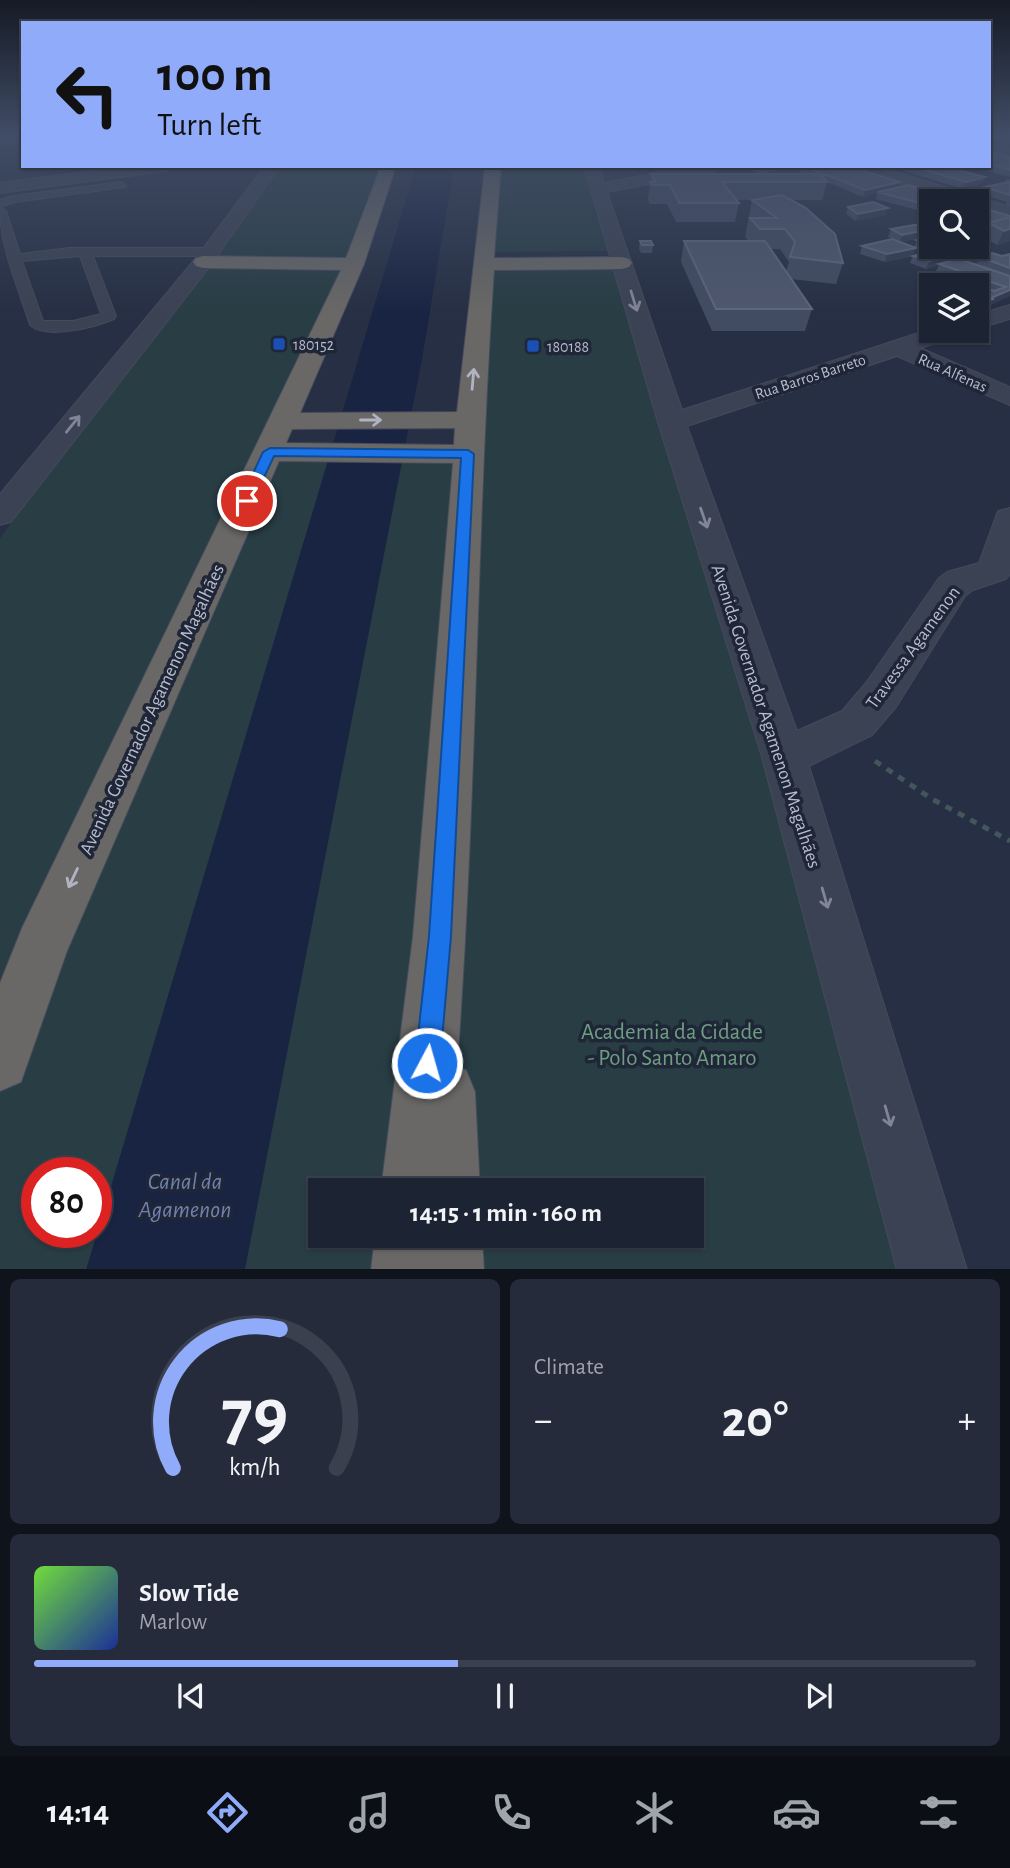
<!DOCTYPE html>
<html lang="en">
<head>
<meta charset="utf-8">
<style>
  :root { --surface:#1c2332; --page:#252b3a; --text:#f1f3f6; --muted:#a0a4ac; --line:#3a404d; --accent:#90abfa }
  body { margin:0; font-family:"Alegreya Sans",sans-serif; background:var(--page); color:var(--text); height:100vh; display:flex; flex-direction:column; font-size:26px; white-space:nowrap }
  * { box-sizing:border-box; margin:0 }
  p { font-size:23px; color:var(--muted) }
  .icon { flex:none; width:38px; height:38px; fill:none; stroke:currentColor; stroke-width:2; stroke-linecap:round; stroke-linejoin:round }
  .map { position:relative; height:1269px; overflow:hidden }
  .sheet { display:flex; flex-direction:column; gap:10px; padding:10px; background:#0f131c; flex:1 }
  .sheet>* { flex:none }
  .banner { position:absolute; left:21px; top:21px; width:970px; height:147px; border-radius:0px; box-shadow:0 2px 5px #0004,0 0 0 2px var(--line); background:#90abfa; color:#111; overflow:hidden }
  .fabs { position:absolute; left:919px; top:189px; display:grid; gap:14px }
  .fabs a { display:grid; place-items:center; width:70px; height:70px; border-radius:0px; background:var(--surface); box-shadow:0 2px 5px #0004,0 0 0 2px var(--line); font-size:35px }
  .speed { position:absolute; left:21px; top:1157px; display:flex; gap:14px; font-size:35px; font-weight:700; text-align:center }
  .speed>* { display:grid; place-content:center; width:91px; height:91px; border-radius:50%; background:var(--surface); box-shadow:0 2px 5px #0004,0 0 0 2px var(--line); line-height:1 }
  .speed .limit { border:10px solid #d22; background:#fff; color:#111 }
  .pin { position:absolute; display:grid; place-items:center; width:60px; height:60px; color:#fff; margin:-30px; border:4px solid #fff; border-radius:50%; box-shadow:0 2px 7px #0007 }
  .me { position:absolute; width:77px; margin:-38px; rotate:6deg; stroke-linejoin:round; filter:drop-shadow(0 0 5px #0008) }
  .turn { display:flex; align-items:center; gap:24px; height:147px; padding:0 21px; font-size:32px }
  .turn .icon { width:91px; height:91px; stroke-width:2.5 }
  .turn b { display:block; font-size:49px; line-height:60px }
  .big { font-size:52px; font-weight:700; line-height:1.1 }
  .sheet .widget { flex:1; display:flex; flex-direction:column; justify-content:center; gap:10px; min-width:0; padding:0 24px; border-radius:10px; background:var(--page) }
  .sheet .dial { align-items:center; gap:0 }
  .dial svg { height:182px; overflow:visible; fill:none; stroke:var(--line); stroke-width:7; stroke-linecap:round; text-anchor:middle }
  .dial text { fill:var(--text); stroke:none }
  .song { display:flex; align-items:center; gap:21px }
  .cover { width:84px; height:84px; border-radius:10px; background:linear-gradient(135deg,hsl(100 70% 55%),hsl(230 70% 35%)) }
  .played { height:7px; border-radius:4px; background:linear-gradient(90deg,var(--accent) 45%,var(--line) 45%) }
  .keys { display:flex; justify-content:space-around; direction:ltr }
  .heat { display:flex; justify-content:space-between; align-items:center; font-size:38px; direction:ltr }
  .sheet .tiles { flex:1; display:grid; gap:10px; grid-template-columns:1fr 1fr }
  .widget:last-child { grid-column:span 2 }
  .trip { position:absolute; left:308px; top:1178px; width:396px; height:70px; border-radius:0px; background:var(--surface); box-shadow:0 2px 5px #0004,0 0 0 2px var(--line); font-weight:700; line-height:70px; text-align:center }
  .tab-bar { display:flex; height:112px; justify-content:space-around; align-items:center; background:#0b0e14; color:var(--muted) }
  .tab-bar .icon { width:49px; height:49px }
  .tab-bar .active { color:var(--accent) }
  .tab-bar b { font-size:32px; color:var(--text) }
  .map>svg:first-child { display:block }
</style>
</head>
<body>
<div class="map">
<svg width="1010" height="1270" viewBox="0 0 1010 1270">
  <rect width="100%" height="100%" fill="#262f43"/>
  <path fill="#283d44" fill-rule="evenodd" d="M276,166H389L270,451L467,454L483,264L622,263L932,1269H0V538L217,252ZM37,1172H96V1232H37ZM320,1190H691V1236H320Z
    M493,166H591L619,251L484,252Z"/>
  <path fill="#192442" d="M416,166H454L422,359L245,1269L86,1270Z"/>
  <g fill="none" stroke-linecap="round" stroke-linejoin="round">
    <g stroke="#454a5c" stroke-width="2">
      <path id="service" d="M121,182L126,185L125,187L15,202L0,207V200L13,196Z
        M0,208L6,211L20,254L69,248H209L215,252L209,256H93L116,316L114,319C95,327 47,340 30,325C18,287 0,247 0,208ZM80,256L101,314L73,321H43L22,261Z"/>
    </g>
    <g stroke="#454a5c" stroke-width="2">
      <path id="minor" d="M989,144L1010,149V157L989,152Z
        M130,166H173L166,171L0,193V183Z
        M265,166H280L210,266L11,522L0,525V494L196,258Z
        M584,166H599L604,183L691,166H723L716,171L607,192L682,410L931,329L961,331L957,336L920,348L1010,387V405L897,356L687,426L797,731L842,711L866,683L939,578L947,572L979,563L998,511L1010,508V574L1006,579L973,590L965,596L896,707L872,735L809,766L967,1270H897L762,757L658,422Z
        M852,166H876L1010,207V218L976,208V201H956L854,169Z
        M1010,305V319L976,329V315Z"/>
    </g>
    <g stroke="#454c5d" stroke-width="2">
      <path id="trunk" d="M381,166H396L364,264L300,413L457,412L485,166H501L494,258L622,257L629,259L632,263L629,267L622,269L494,270C476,535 477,801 457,1067L466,1070L475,1092L480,1190H381L413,936L453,463L279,461L67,951L21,1082L0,1091V983L22,928L341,270L203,268L196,266L193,262L196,258L203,256L346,258ZM455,428L454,445L286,443L292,429Z
        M375,1236H482L484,1270H371Z"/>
    </g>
    <path stroke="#42565c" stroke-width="5" stroke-dasharray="7 7" stroke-linecap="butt" d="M875,761L932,799L1010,841"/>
    <use href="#service" fill="#3b4253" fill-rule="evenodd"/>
    <use href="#minor" fill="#3b4253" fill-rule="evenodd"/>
    <use href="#trunk" fill="#696866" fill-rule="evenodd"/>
  </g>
  <path fill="#414b61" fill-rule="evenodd" d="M989,136H1010V144L989,139Z
    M989,151L1010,157V177L969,166H989Z
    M753,166H848L900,182L898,187L931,201V220L920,216L921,211L876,199L877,193L863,197L827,182L822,200H792L843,263L836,284L791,279L812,309L805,331H712L681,262L684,241H749L745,237L752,200H737L739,203L735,222H676L667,204H650L648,200L651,174H760L752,170ZM771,249H780L789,262L786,271Z
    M888,166H958L960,170L985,177L982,183L963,189Z
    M1006,179H1010V207L1005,206L1007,202L982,194L985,187L1005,182Z
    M976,206L981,207L979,210L1010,216V241L997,245L983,237L984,235L976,232Z
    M848,207L886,215L856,221L846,214Z
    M891,229L928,237L900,242L914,247L917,240L931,236V247H976L974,251L981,257L1002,256L1010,254V296L992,304L990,307L976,310V290L983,288L936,271L939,265L926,269L910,263L913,256L927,252L915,248H916L913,256L885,262L860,254L862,246L896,240L888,237ZM945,257L947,258V260L950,261L943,263Z
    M640,241L653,245L652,253H641L639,249Z"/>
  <path fill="#313a50" d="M801,166L799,173L766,177L768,170Z
    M985,177L982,183L963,189L966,182Z
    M900,182L898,189L878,192L877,193L863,197L865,190Z
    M888,208L886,215L856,221L858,214Z
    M1010,223V241L997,245L1004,231Z
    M931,229L928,237L900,242L902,235Z
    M973,247H976L973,253L966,248Z
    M916,248L913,256L885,262L887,254Z
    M982,255L977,263L960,265L964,258Z
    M946,256L943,264L926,269L929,261Z
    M1010,290V296L992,304L990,307L976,310L977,303Z"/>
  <path fill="#4e576d" stroke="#5e677c" stroke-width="2" d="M989,151L1010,157V170L989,164Z
    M758,166H779L783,168L787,166H848L900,182L865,190L827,175L814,174L820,172L801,166L768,170Z
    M911,166H958L961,167L954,169L985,177L966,182Z
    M651,174H819L827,182H722L739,203H679L670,185H652L650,182H655Z
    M1009,182H1010V195L985,187Z
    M909,185L962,201H931V206L878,192Z
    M782,195L806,208L835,234L843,263L790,257L795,242L785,229H760L750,218H777L752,200Z
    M873,202L888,208L858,214L848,207Z
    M931,206V212L922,209Z
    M986,209L1010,216V217L989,223L987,228L976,223V211Z
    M1010,217V229L1004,231L989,223Z
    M920,224L931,229L902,235L891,229Z
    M931,236V244L917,240Z
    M892,239L916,248L887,254L862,246Z
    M640,241H651L653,245H642Z
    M684,241H765L812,309H716Z
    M939,247H973L966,248L982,255L964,258L950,252L953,251Z
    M931,251L946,256L929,261L913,256Z
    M992,253L1002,256L1010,254V268L980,257Z
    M959,259L1010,276V290L991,298L994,299L976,302V290L986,288L994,291L1006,287L939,264Z"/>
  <defs><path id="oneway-shaft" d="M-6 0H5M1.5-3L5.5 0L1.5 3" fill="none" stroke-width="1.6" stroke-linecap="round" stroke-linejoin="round" transform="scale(1.75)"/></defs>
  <g stroke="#808696">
    <use href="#oneway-shaft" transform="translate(634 301) rotate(73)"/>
    <use href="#oneway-shaft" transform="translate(73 424) rotate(-51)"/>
    <use href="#oneway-shaft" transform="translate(704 518) rotate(71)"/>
    <use href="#oneway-shaft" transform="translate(825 898) rotate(74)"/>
    <use href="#oneway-shaft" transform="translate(888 1116) rotate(74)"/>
  </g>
  <g stroke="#b0b4c2">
    <use href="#oneway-shaft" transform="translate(473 379) rotate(-85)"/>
    <use href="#oneway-shaft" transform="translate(371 420)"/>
    <use href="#oneway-shaft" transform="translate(73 878) rotate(115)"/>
  </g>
  <linearGradient id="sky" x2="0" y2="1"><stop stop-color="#151a25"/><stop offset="0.43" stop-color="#414d66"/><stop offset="1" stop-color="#414d66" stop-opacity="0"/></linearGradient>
  <rect width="1010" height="314" fill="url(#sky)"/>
  <path fill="#1a73e8" stroke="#114b97" stroke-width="2" d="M270,448L468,450L474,454L451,936L440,1063L436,1072L427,1075L418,1072L415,1063L429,936L461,458L274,456L253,501L251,504H242L240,501L263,452Z"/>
  <g fill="#1a4fb4" stroke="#1f2638" stroke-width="2.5">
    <rect x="272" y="337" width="14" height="14" rx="3.5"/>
    <rect x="526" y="339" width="14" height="14" rx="3.5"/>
  </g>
  <g text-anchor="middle" stroke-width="7" stroke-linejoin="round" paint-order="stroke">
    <g font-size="16" fill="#b8bdcc" stroke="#1f2638" text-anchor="start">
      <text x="293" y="350">180152</text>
      <text x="547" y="352">180188</text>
    </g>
    <g font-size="16" fill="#b8bdcc" stroke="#1f2638">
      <text transform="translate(953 372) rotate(24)" y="6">Rua Alfenas</text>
      <text transform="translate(810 376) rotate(-18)" y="6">Rua Barros Barreto</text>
    </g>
    <g font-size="19" fill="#b8bdcc" stroke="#1f2638">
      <text transform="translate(912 647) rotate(-54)" y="7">Travessa Agamenon</text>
      <text transform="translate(151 709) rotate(-65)" y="7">Avenida Governador Agamenon Magalhães</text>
      <text transform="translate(767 716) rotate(72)" y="7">Avenida Governador Agamenon Magalhães</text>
    </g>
    <g font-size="23" fill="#6f9e80" stroke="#1f2638">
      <text x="672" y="1039">Academia da Cidade<tspan x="672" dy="26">- Polo Santo Amaro</tspan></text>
    </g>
    <g font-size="24" font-style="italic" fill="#7182ac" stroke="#1f2638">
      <text x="185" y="1189">Canal da<tspan x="185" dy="28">Agamenon</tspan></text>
    </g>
  </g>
</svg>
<div class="fabs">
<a><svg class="icon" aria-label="search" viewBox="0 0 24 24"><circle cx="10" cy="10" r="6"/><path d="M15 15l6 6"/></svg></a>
<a><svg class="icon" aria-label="layers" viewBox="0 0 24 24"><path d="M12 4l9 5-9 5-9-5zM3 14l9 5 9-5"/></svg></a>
</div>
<div class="speed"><div class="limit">80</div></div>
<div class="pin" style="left:247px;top:501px;background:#d93025"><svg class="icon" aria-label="arrive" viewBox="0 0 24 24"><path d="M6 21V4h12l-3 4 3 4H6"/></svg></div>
<svg class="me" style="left:427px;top:1063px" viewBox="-20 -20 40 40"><circle r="17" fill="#1a73e8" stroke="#fff" stroke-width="3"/><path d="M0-11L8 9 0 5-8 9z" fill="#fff"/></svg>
<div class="trip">14:15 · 1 min · 160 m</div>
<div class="banner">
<div class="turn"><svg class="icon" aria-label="left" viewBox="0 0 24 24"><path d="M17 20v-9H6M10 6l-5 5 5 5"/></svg><div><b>100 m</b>Turn left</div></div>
</div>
</div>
<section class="sheet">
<div class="tiles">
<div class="widget dial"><svg viewBox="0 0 100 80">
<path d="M14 69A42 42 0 1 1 86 69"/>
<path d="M14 69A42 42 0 0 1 61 8" stroke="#90abfa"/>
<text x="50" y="56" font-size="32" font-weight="700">79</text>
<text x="50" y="72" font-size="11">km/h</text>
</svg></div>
<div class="widget"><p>Climate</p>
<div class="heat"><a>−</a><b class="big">20°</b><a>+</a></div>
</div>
<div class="widget">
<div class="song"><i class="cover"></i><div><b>Slow Tide</b><p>Marlow</p></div></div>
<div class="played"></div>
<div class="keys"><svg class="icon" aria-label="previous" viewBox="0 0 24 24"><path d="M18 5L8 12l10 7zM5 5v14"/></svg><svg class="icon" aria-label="pause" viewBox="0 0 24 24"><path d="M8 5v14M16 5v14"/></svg><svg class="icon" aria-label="next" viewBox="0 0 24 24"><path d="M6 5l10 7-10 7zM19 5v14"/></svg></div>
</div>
</div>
</section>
<nav class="tab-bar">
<b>14:14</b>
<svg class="icon active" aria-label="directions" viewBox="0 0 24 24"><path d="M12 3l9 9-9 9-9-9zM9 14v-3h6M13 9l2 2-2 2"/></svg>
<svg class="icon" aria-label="music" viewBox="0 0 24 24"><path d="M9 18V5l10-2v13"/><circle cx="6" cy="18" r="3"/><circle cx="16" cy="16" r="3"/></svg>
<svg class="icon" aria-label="phone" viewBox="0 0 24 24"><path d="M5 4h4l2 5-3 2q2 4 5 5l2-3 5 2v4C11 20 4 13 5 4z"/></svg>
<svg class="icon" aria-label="climate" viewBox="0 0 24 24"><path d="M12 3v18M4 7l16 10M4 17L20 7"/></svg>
<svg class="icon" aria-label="car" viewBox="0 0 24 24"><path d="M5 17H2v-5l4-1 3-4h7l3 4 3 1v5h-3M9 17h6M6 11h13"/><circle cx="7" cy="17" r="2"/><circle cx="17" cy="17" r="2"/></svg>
<svg class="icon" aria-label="filters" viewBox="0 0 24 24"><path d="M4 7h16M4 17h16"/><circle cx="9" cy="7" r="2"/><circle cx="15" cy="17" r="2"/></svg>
</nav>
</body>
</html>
